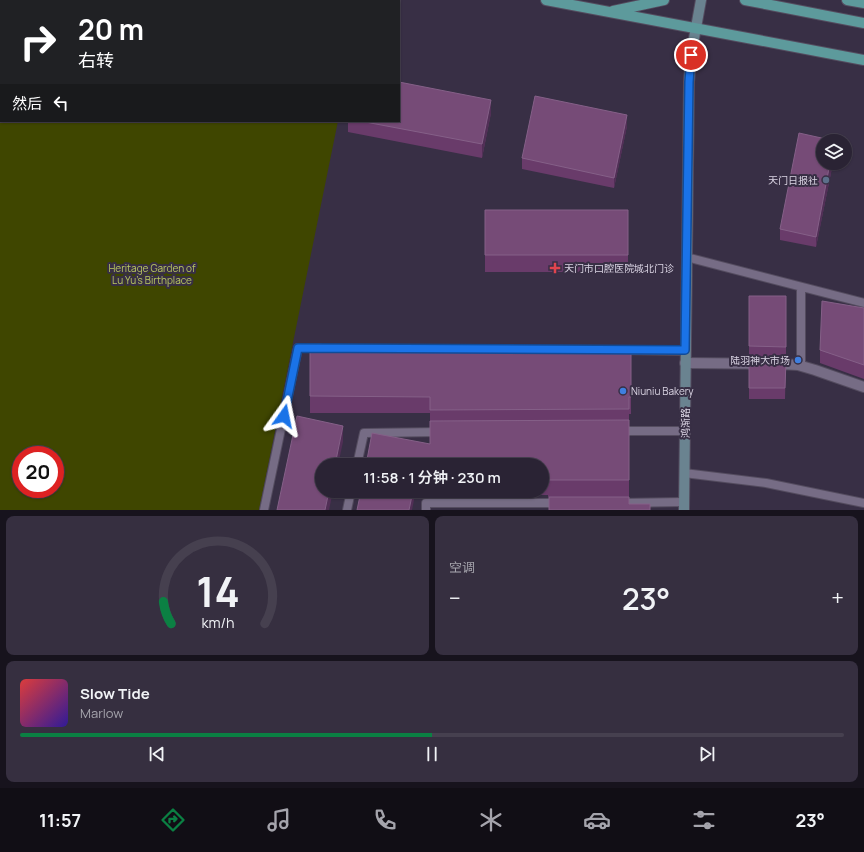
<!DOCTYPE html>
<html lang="zh">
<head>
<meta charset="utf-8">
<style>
  :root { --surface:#2a2334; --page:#362f40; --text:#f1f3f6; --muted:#a5a4ac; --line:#46404f; --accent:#0b8043 }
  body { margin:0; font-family:Manrope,"Noto Sans SC",sans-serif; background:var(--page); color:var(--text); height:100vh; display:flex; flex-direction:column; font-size:15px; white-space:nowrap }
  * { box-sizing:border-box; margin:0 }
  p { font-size:13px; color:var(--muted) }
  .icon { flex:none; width:22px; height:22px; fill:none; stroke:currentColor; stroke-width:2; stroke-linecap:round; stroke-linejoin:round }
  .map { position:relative; height:510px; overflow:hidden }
  .sheet { display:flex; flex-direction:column; gap:6px; padding:6px; background:#17131d; flex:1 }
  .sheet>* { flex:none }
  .hud { position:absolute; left:0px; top:0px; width:400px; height:122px; box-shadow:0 1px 3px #0004,0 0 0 1px var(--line); background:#202124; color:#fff; overflow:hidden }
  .buttons { position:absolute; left:816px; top:134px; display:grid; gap:8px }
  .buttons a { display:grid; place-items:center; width:36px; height:36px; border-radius:50%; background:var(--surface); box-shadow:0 1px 3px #0004,0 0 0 1px var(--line); font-size:20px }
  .speed { position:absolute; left:12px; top:446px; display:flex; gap:8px; font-size:20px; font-weight:700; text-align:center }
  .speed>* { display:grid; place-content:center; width:52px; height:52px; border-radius:50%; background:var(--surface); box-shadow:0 1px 3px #0004,0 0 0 1px var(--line); line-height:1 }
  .speed .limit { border:6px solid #d22; background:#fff; color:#111 }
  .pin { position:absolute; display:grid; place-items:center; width:34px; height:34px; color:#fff; margin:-17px; border:2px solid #fff; border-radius:50%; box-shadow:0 1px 4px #0007 }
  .me { position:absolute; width:44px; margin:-22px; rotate:12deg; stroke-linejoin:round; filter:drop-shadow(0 0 3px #0008) }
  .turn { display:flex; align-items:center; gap:14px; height:84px; padding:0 12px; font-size:18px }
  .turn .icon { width:52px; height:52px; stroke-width:2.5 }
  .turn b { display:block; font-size:28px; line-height:34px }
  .then { display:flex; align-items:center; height:38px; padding:0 12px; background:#0003; gap:8px; font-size:15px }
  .big { font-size:30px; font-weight:600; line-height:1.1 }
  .sheet .widget { flex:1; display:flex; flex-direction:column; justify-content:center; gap:6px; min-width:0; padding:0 14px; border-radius:8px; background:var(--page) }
  .sheet .dial { align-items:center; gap:0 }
  .dial svg { height:104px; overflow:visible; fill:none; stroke:var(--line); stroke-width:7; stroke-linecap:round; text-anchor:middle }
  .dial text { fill:var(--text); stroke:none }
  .song { display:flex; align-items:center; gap:12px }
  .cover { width:48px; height:48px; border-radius:6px; background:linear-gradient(135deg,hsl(0 70% 55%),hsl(250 70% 35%)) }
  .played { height:4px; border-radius:2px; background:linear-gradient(90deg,var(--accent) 50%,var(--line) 50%) }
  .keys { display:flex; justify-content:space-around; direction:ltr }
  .heat { display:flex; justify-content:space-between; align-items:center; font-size:22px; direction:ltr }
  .sheet .tiles { flex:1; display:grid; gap:6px; grid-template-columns:1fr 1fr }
  .widget:last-child { grid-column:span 2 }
  .trip { position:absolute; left:315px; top:458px; width:234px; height:40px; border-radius:20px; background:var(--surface); box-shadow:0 1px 3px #0004,0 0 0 1px var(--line); font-weight:600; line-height:40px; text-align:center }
  .dock { display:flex; height:64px; justify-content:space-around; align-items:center; background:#110e15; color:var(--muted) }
  .dock .icon { width:28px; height:28px }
  .dock .current { color:var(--accent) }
  .dock b { font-size:18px; color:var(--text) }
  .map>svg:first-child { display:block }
</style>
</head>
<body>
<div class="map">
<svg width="864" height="510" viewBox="0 0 864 510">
  <rect width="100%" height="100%" fill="#382f45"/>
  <path fill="#3f4600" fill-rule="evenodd" d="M0,0L353,1H1V121H338L259,510H0ZM21,455H55V489H21Z"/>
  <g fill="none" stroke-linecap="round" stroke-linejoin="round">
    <g stroke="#544c5f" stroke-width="10">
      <path id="lane" d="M686,257L864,303
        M621,350L685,351
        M801,366V287
        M620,431H685
        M357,465L364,433L440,432
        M684,473L766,483L864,503
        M618,503L684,502
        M264,510L298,348H319
        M347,510L351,491
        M426,510V503H559"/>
    </g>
    <g stroke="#544c5f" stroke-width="12">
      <path id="street" d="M685,363L781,364L798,365L815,370L864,387"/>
    </g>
    <g stroke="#544c5f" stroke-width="12">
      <path id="secondary" d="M684,510L689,82L691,55L701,0"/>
    </g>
    <g stroke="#544c5f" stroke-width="12">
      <path id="primary" d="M546,0L864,60
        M745,0L864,23
        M847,0L864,3
        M613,11L664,0"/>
    </g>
    <use href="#lane" stroke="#766c85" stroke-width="8"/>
    <use href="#street" stroke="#766c85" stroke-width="10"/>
    <use href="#secondary" stroke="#6a8390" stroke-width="10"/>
    <use href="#primary" stroke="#5d9a9c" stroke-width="10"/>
  </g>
  <path fill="#693b6a" d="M491,113L482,158L348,132V121H399Z
    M627,126L614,188L522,169V158Z
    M823,163H833L816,247L780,240V229Z
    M485,210H628V272H485Z
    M749,296H786V358L749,357Z
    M864,308V379L820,363V350Z
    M310,346H631V414H629V497H548V495H415L361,491H542V465L430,444V413H310Z
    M749,359L786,360L785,399H749Z"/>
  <path fill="#512f56" d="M491,100V113L482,158V144Z
    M627,115V126L614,188V178Z
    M830,163H833L816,247V237Z
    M343,426V442L338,465H335Z
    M329,491H333L329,510H325Z
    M413,491H415V495L412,510H409Z"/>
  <path fill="#764b77" stroke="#856088" d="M399,82L491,100L482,144L360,121H399Z
    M535,96L627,115L614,178L522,158Z
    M799,133L835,141H823V163H830L816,237L780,229Z
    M485,210H628V255H485Z
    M749,296H786V347L749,346Z
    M822,301L864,308V365L820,350Z
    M310,346H631V397H629V409L430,410V397L310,396Z
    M749,359L786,360L785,388H749Z
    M297,416L343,426L335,465H322V491H329L325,510H277Z
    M629,420V480H548V478H542V465H366L372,433L430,444V421Z
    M361,491H413L409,510H357Z
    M549,497H629V504H650V510H549Z"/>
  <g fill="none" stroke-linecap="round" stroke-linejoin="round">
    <g stroke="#114b97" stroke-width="10">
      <path id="route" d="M284,416L298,348L685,350L689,82L691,55"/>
    </g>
    <use href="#route" stroke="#1a73e8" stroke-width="7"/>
  </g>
  <circle fill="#5c6f8a" stroke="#382f45" stroke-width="1.5" cx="826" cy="180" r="4"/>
  <path fill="#e0444e" stroke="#382f45" stroke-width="1.5" d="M553 262h4v4h4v4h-4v4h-4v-4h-4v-4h4z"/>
  <g fill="#3f7fe0" stroke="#382f45" stroke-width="1.5">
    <circle cx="798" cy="360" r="4"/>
    <circle cx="623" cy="391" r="4"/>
  </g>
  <g text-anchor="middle" stroke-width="4" stroke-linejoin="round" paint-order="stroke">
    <g font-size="10" fill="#dad4e3" stroke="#382f45" text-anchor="end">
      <text x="818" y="184">天门日报社</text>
      <text x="564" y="272" text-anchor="start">天门市口腔医院城北门诊</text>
      <text x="790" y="364">陆羽神大市场</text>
      <text x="631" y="395" text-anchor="start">Niuniu Bakery</text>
    </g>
    <g font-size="10" fill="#bac861" stroke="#382f45">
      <text x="152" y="272">Heritage Garden of<tspan x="152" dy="12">Lu Yu’s Birthplace</tspan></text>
    </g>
    <g font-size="10" fill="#dad4e3" stroke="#382f45">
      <text transform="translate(685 423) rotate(-90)" y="4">鸿渐路</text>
    </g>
  </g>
</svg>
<div class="buttons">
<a><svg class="icon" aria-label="layers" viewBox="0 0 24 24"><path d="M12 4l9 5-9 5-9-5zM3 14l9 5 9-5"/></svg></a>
</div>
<div class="speed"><div class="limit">20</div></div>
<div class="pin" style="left:691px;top:55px;background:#d93025"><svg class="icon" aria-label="arrive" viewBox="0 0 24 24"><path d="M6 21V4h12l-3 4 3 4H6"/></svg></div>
<svg class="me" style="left:284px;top:416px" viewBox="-20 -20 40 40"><path d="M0-17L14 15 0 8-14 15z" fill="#1a73e8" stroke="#fff" stroke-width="4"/></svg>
<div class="trip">11:58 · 1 分钟 · 230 m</div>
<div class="hud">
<div class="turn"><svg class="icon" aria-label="right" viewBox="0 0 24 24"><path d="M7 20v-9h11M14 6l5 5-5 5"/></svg><div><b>20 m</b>右转</div></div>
<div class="then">然后<svg class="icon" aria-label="left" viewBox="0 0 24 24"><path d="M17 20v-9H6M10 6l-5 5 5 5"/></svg></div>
</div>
</div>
<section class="sheet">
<div class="tiles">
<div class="widget dial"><svg viewBox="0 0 100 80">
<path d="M14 69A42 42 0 1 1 86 69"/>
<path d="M14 69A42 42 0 0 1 8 52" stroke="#0b8043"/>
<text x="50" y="56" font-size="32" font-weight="700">14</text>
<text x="50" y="72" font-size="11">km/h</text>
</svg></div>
<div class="widget"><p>空调</p>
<div class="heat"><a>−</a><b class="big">23°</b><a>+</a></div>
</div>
<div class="widget">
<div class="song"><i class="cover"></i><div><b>Slow Tide</b><p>Marlow</p></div></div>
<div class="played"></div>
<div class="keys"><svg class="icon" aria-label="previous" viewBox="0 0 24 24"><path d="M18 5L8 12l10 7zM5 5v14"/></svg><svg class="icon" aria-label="pause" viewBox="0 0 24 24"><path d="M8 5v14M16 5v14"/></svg><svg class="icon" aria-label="next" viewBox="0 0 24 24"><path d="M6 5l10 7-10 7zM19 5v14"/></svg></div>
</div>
</div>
</section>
<nav class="dock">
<b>11:57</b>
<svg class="icon current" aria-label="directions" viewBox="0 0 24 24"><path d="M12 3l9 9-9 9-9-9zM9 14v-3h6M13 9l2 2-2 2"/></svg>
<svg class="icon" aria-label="music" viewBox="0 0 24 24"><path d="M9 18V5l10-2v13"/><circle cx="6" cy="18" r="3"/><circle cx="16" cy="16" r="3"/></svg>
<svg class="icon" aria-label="phone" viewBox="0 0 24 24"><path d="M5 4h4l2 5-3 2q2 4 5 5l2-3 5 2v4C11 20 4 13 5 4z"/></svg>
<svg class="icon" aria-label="climate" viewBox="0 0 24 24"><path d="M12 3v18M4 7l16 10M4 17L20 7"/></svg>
<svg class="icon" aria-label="car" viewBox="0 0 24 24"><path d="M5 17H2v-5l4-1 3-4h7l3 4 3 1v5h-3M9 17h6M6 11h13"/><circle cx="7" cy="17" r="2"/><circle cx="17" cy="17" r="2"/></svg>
<svg class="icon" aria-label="filters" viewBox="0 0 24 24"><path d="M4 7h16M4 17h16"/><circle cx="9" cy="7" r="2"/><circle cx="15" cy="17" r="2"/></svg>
<b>23°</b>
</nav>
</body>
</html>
